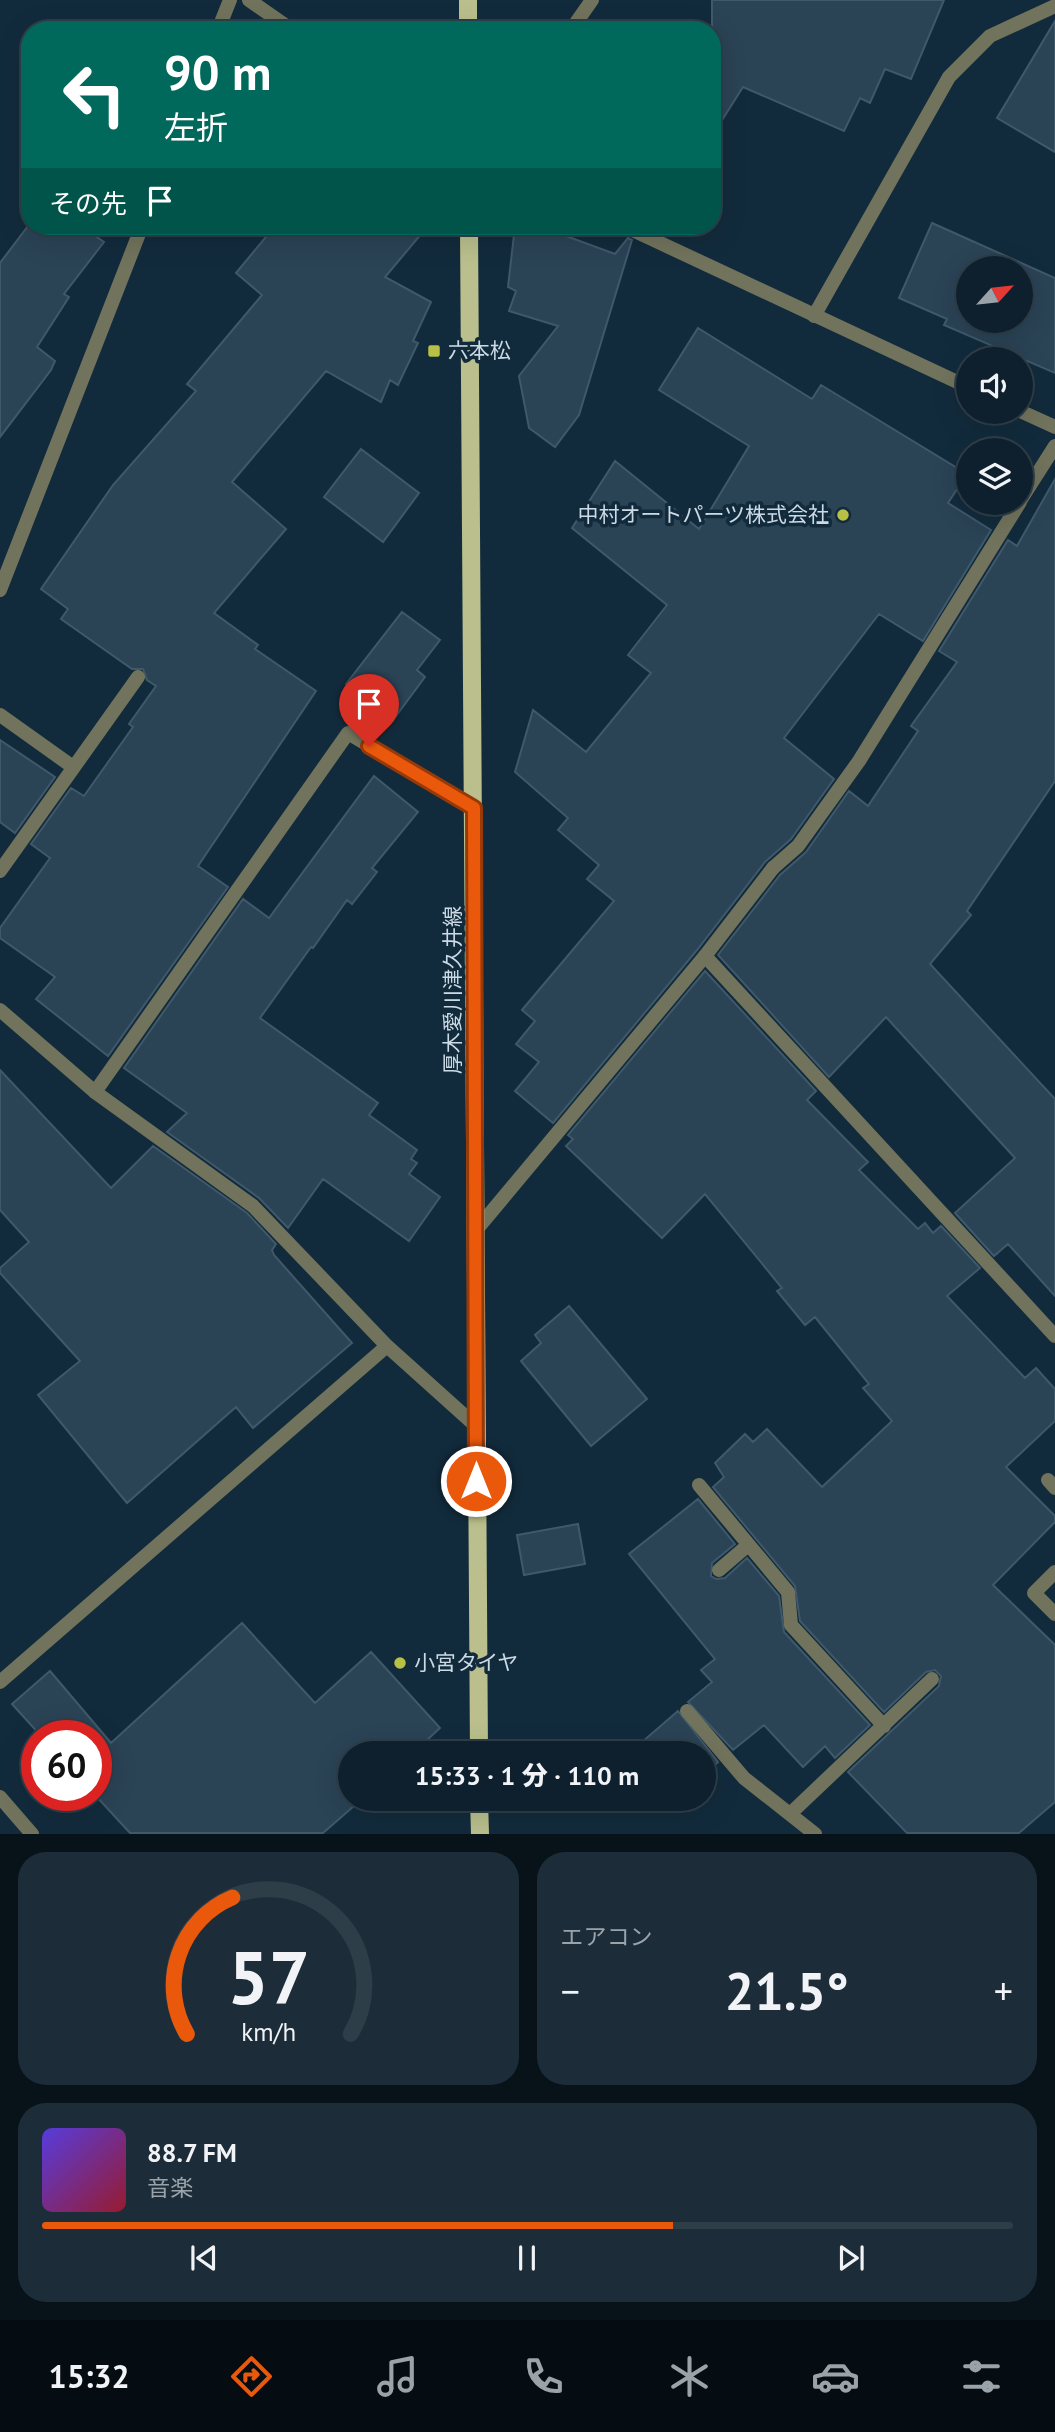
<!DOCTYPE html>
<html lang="ja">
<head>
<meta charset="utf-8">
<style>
  :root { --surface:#0e202d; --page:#1c2d39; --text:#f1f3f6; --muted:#9ba3aa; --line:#2e3e49; --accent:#ea580c }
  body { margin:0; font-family:"PT Sans","Noto Sans JP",sans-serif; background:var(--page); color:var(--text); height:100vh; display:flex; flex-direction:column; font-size:26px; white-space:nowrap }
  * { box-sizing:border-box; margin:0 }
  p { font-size:23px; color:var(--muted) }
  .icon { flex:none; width:38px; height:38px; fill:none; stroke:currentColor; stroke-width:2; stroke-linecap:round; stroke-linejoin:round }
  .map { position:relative; height:1834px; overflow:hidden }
  .panel { display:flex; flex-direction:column; gap:18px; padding:18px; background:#081219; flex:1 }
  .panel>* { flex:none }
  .banner { position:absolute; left:21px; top:21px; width:700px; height:214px; border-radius:28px; box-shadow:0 7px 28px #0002,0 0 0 2px var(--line); background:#00695c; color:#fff; overflow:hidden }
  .needle { width:46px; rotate:63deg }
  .tools { position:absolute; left:956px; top:256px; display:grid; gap:14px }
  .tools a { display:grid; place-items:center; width:77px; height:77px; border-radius:50%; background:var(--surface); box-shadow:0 7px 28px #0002,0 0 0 2px var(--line); font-size:35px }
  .speed { position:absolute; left:21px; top:1720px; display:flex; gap:14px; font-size:35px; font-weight:700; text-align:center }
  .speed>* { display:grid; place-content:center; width:91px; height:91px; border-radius:50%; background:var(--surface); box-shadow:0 7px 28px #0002,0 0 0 2px var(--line); line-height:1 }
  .speed .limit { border:10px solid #d22; background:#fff; color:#111 }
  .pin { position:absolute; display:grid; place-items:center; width:60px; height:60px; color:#fff; margin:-72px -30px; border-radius:50% 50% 50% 0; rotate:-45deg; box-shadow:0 0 7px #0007 }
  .pin .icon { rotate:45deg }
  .me { position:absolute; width:77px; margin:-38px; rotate:0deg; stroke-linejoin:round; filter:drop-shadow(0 0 5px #0008) }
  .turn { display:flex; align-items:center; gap:24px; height:147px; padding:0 28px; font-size:32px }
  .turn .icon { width:91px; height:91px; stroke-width:2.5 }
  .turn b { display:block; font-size:49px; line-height:60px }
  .then { display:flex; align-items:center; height:66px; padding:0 28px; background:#0003; gap:14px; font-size:26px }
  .big { font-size:52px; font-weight:800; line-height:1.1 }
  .panel .widget { flex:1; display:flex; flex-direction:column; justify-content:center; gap:10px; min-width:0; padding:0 24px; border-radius:28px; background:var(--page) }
  .panel .dial { align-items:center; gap:0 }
  .dial svg { height:182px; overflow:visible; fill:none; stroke:var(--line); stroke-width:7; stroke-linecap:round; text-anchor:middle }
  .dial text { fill:var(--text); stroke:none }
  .song { display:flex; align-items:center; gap:21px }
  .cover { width:84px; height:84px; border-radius:10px; background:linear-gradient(135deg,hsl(250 70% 55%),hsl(350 70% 35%)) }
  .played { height:7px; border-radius:4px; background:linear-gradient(90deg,var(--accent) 65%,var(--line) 65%) }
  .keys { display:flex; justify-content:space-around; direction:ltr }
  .heat { display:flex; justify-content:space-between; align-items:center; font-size:38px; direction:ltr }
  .panel .tiles { flex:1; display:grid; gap:18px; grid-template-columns:1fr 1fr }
  .widget:last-child { grid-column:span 2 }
  .trip { position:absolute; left:338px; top:1741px; width:378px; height:70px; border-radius:35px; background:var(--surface); box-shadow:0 7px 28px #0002,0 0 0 2px var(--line); font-weight:800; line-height:70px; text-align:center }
  .tab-bar { display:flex; height:112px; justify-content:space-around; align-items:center; background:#060d12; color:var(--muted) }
  .tab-bar .icon { width:49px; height:49px }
  .tab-bar .active { color:var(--accent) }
  .tab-bar b { font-size:32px; color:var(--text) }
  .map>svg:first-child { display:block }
</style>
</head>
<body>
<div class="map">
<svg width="1055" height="1834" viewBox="0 0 1055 1834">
  <rect width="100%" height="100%" fill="#122b3c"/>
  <path fill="#2a4355" stroke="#3f596b" stroke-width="2" fill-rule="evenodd" d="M712,0H944L911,79L885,69L870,103L860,98L844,131L743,87L712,136Z
    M1055,21V152L997,118Z
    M932,223L1055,278V373L944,325L947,319L899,298ZM968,268H1020V320H968Z
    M28,226H81L104,242L64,294L69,297L37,347L55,361L51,370L0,437V263Z
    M275,226H428L385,277L431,302L413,341L418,343L398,385L390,380L381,402L326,371L232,482L286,529L214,613L258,645L255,649L316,691L198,866L228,887L108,1056L36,999L55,977L0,938V928L50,858L31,844L71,788L84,796L133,727L129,724L156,686L147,680L143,669H132L61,619L68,609L41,589L113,485L196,391L187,384L262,295L236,273Z
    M515,226H539L615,254L628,238L632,240L579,415L555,447L529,428L519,376L558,326L509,311L516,291L508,287Z
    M698,328L812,399L821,385L967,474L948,503L991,530L923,641L879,614L784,738L834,779L791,839L765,862L697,950L553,1123L515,1091L539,1062L516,1044L535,1021L522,1010L614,901L587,879L599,865L558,830L568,818L515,772L533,710L586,752L651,673L628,655L667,605L572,528L615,461L699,529L749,446L659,390Z
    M361,449L419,493L383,542L324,497Z
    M1055,479V781L967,911L971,915L930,964L1055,1099V1296L1008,1244L994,1256L955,1213L1015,1158L886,1017L829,1077L718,955L780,875L806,852L849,791L868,806L918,731L911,726L957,662L939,651L1008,540L1017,546Z
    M402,612L440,640L417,670L425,677L393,720L346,684Z
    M0,740L55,777L15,833L0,822Z
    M374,776L418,812L372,868L377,872L352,904L347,900L313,948L311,947L260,1018L378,1103L369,1115L417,1150L411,1159L417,1163L409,1174L440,1197L409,1241L323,1179L288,1228L259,1198L167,1132L187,1113L124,1068L243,899L269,918Z
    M705,971L816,1091L807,1100L868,1162L859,1170L918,1229L925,1223L933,1233L941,1226L980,1268L947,1296L1025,1378L1036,1368L1055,1389V1421L1006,1467L1055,1516V1522L993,1585L1055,1645V1802L1019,1833H907L848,1772L939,1686L941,1676L935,1670L926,1672L884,1712L800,1621L795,1586L713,1487L724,1477L715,1463L745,1434L753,1442L767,1429L822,1487L892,1421L863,1388L869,1384L815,1317L805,1325L777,1291L782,1288L705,1194L662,1238L566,1146L573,1139L568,1135Z
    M0,1070L111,1188L153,1146L247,1213L276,1244L272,1250L274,1255L352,1343L253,1428L236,1407L127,1503L38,1395L80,1361L0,1273V1268L29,1242L0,1210Z
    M569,1306L647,1399L591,1446L521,1361L541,1343L535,1335Z
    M698,1499L735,1544L712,1563L711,1576L716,1579L725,1578L747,1558L779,1596L784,1632L870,1725L835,1758L825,1746L803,1767L764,1725L733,1750L688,1702L712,1682L701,1670L715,1659L629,1554Z
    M578,1524L585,1564L524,1575L517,1535Z
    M242,1623L315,1703L371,1652L440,1728L412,1754H350V1799H362L323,1833H130L96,1796V1736H41L12,1704L50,1671L111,1743Z
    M678,1711L718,1762L704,1774V1754H640L635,1748Z"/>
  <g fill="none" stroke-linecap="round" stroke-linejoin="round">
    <path stroke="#71735c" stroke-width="14" d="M0,715L73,767
      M0,871L138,677
      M95,1092L348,733L474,808
      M477,1229L705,956L773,868
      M1048,1480L1055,1488
      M699,1485L788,1592L791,1625L884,1726
      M719,1570L747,1546
      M1055,1572L1034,1593L1055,1614
      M687,1711L744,1778L815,1834
      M0,1797L32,1834
      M791,1813L932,1679"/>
    <path stroke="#71735c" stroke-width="14" d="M249,0L292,30
      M218,30L230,0
      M571,30L592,0
      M624,226L968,387
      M814,316L949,77L990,36L1055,6
      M1020,411L1055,427
      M1020,501L1055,446
      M0,590L142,226
      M773,868L798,846L859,761L1020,502
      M705,956L1055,1336
      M0,1010L95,1092L253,1206L387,1346L476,1426
      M0,1682L387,1346"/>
    <path stroke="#babf8d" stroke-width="18" d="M468,0V30
      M469,226L479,1754
      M479,1799L480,1834"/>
  </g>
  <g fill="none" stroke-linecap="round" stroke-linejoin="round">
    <g stroke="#983908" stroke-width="18">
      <path id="route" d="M369,746L474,808L476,1481"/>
    </g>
    <use href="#route" stroke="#ea580c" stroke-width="12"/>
  </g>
  <g fill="#b9c046" stroke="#122b3c" stroke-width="2.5">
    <rect x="427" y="344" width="14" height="14" rx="3.5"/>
    <circle cx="843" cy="515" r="7"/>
    <circle cx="400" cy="1663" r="7"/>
  </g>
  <g text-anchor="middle" stroke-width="7" stroke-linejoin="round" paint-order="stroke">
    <g font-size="21" fill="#ccdae5" stroke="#122b3c" text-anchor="start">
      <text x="448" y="358">六本松</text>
      <text x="829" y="522" text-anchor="end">中村オートパーツ株式会社</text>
      <text x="414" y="1670">小宮タイヤ</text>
    </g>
    <g font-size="21" fill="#ccdae5" stroke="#122b3c">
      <text transform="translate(453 990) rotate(-90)" y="7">厚木愛川津久井線</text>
    </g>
  </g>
</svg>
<div class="tools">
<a><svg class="needle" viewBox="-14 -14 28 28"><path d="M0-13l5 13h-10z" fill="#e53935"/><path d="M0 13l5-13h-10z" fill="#9ba3aa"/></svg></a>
<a><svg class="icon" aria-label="sound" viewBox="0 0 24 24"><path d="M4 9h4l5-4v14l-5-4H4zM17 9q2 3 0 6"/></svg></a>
<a><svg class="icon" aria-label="layers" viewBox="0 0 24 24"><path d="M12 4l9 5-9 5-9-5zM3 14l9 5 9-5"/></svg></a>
</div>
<div class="speed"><div class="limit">60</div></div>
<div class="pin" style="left:369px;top:746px;background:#d93025"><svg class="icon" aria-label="arrive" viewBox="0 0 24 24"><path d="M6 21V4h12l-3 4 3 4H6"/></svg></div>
<svg class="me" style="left:476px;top:1481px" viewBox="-20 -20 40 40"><circle r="17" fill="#ea580c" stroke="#fff" stroke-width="3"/><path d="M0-11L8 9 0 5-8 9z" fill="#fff"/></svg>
<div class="trip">15:33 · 1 分 · 110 m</div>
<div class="banner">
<div class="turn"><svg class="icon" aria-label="left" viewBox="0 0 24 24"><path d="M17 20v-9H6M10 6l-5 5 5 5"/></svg><div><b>90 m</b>左折</div></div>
<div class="then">その先<svg class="icon" aria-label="arrive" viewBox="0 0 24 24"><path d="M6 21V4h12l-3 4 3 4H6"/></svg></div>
</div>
</div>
<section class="panel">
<div class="tiles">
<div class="widget dial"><svg viewBox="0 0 100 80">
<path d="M14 69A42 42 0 1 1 86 69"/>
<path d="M14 69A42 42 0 0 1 34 9" stroke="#ea580c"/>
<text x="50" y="56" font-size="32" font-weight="700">57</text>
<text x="50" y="72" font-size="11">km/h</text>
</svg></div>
<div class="widget"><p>エアコン</p>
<div class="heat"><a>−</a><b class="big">21.5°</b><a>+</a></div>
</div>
<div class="widget">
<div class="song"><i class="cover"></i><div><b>88.7 FM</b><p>音楽</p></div></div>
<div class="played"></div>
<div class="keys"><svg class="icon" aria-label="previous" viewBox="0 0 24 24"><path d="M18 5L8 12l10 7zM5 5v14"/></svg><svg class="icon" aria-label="pause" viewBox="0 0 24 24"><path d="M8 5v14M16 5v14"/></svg><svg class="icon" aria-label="next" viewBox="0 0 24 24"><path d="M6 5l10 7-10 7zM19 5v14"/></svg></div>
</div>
</div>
</section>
<nav class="tab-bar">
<b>15:32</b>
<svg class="icon active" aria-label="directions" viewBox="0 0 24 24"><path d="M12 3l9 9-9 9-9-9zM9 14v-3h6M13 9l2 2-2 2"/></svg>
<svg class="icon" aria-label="music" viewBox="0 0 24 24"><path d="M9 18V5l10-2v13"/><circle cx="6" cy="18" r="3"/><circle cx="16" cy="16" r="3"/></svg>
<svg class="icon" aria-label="phone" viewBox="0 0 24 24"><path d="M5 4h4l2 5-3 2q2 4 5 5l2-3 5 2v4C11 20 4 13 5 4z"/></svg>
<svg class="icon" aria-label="climate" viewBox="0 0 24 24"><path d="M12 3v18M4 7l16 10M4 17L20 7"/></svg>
<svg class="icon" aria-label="car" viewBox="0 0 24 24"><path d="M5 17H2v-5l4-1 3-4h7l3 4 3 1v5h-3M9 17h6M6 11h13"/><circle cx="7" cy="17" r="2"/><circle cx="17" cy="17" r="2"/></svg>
<svg class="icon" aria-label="filters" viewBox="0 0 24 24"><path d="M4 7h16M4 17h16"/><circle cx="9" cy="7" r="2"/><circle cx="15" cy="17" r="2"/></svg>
</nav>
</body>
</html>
